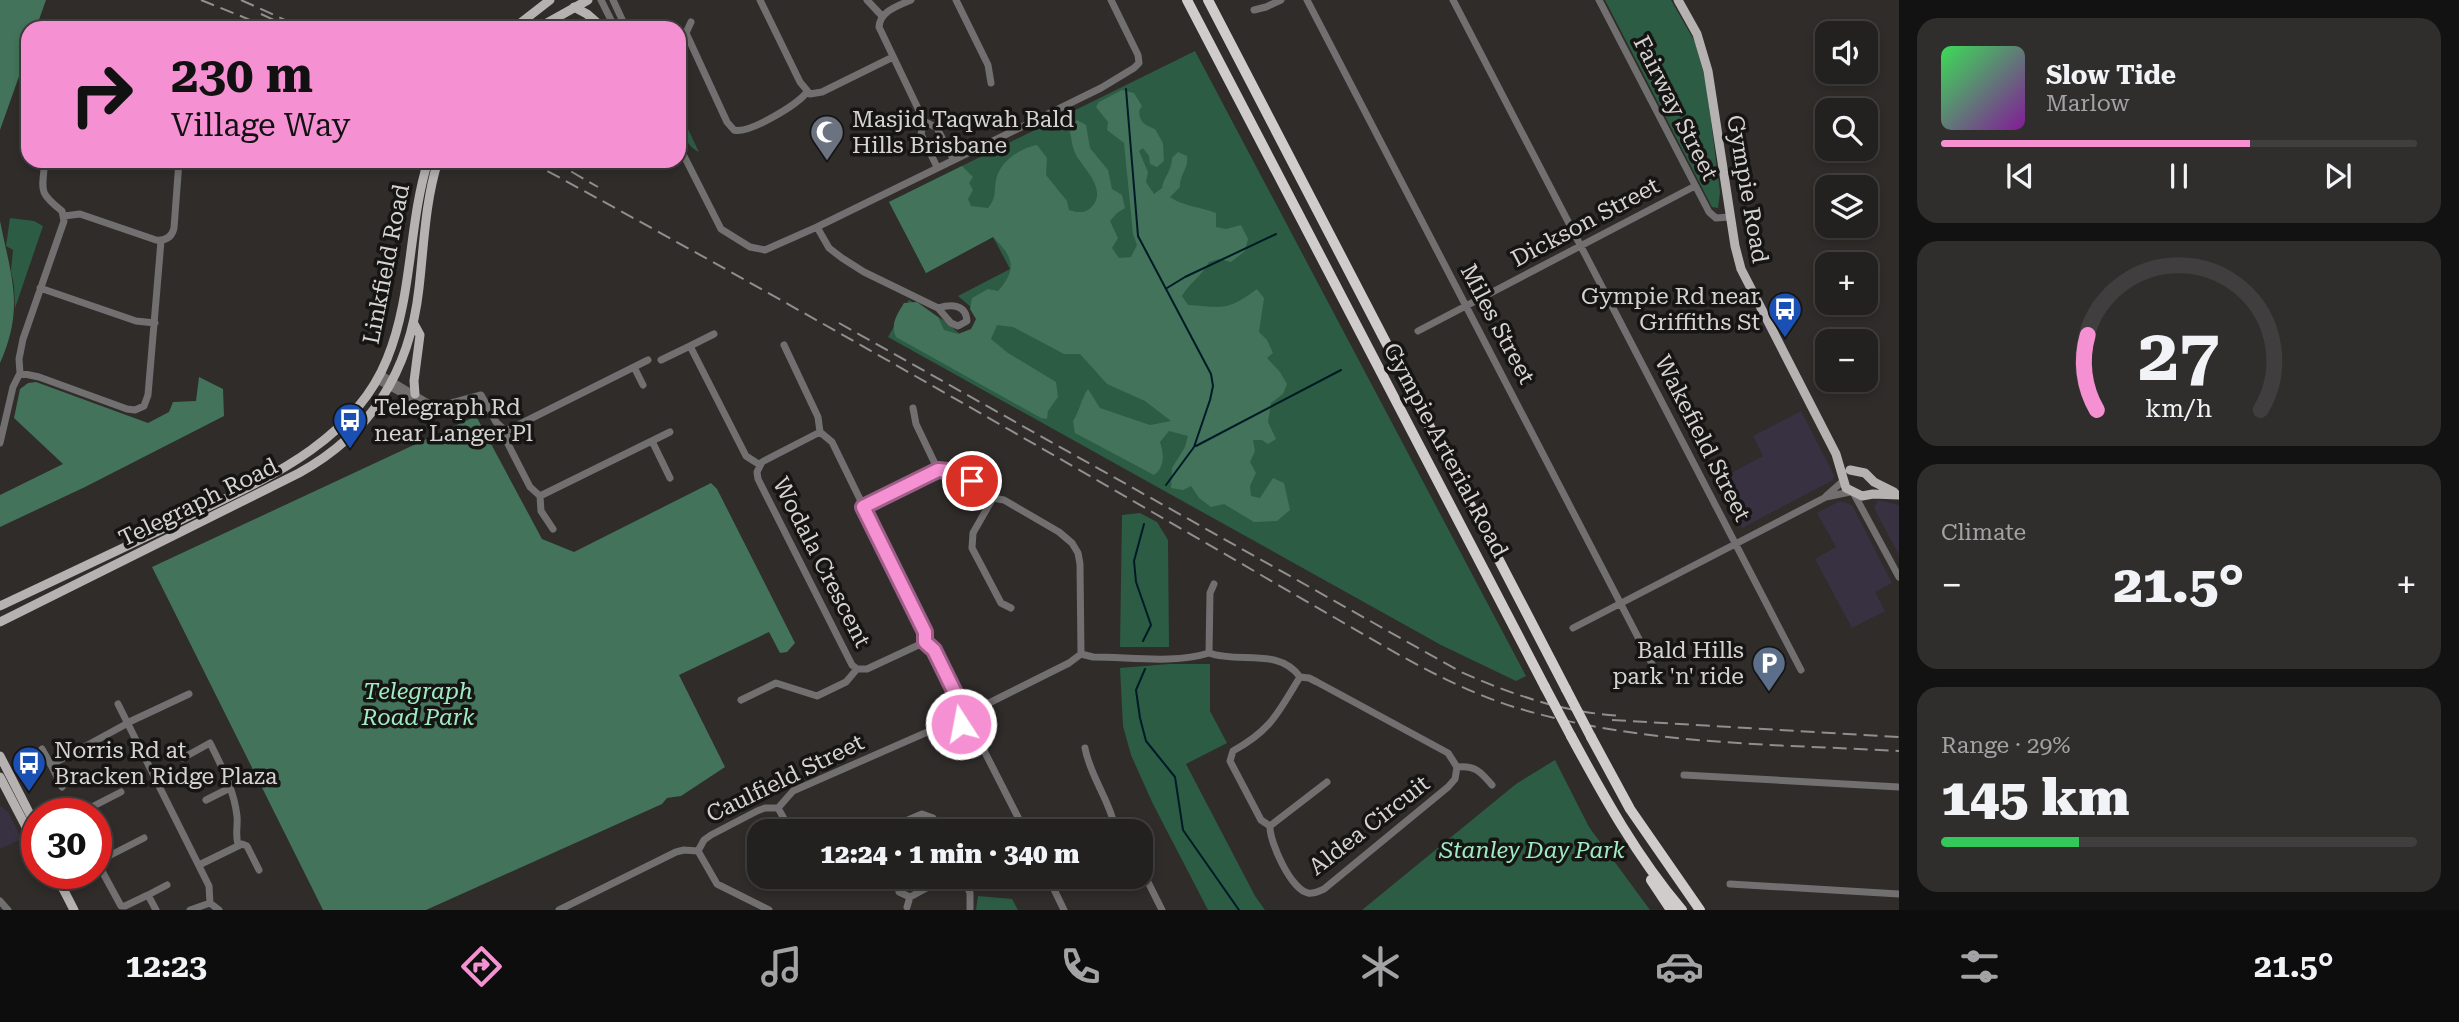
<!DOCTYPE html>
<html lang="en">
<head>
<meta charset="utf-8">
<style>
  :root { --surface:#232120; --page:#2f2e2d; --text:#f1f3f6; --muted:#a3a3a5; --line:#403e3e; --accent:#f591d2 }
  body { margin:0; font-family:"Roboto Serif",serif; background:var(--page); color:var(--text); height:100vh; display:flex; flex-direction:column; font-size:26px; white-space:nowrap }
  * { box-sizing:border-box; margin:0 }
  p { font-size:23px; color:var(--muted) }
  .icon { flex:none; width:38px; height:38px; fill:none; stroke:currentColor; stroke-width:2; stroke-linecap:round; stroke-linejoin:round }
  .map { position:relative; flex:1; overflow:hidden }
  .sheet { display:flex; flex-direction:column; gap:18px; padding:18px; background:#131212; width:560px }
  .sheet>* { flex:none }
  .hud { position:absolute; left:21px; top:21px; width:665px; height:147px; border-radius:21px; box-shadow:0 4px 10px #0003,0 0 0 2px var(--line); background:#f591d2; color:#111; overflow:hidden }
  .buttons { position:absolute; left:1815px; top:21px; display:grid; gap:14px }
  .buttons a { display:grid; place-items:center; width:63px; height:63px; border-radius:14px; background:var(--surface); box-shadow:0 4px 10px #0003,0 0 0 2px var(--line); font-size:35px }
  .speed { position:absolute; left:21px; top:798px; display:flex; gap:14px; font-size:35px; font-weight:700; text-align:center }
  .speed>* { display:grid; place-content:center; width:91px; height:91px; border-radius:50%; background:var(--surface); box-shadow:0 4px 10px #0003,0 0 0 2px var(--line); line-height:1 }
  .speed .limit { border:10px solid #d22; background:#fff; color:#111 }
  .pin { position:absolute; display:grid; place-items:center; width:60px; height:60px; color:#fff; margin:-30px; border:4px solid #fff; border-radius:50%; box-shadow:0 2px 7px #0007 }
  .me { position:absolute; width:77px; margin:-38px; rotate:349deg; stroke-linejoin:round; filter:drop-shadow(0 0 5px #0008) }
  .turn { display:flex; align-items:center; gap:24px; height:147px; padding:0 35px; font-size:32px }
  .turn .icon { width:91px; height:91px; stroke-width:2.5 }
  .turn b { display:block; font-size:49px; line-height:60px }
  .big { font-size:52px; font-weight:800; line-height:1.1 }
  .sheet .tile { flex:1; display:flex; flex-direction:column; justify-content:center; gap:10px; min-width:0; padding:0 24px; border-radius:21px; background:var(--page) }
  .sheet .dial { align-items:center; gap:0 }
  .dial svg { height:182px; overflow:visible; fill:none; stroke:var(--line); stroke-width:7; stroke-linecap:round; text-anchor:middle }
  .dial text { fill:var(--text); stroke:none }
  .song { display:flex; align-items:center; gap:21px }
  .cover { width:84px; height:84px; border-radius:10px; background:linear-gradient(135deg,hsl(130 70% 55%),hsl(290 70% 35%)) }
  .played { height:7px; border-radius:4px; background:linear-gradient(90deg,var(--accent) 65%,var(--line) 65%) }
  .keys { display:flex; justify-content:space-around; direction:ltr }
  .heat { display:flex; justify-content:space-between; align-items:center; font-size:38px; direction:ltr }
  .charge { height:10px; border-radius:5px; background:linear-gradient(90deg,#34c759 29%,var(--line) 0) }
  .trip { position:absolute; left:747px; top:819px; width:406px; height:70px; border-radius:21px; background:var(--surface); box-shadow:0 4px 10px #0003,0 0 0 2px var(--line); font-weight:800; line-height:70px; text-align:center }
  .tab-bar { display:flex; height:112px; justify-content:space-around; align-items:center; background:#0e0d0d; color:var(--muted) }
  .tab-bar .icon { width:49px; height:49px }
  .tab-bar .active { color:var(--accent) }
  .tab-bar b { font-size:32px; color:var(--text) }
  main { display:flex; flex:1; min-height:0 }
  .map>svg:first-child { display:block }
</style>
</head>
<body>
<main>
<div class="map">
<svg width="1899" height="910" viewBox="0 0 1899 910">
  <rect width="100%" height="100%" fill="#2f2c2a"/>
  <path fill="#383141" d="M1801,411L1834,475L1833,480L1742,528L1716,481L1763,456L1753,436Z
    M1878,500L1899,505V555L1876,512L1874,507Z
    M1840,501L1852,505L1892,583L1875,592L1885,611L1852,628L1815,559L1836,547L1817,513Z
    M0,805L8,812L22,839L0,849Z"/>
  <path fill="#2c5c44" d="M1605,0H1671L1695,42L1706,82L1720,192L1718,208L1712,207Z
    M1195,51L1526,676L1516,681L1441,645L888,337L909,300L945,321L960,334L977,327L978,313L958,296L1010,269L993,237L926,273L889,202Z
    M679,110L698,150L699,152C684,145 679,126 679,110Z
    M10,218L34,221L43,226L15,308L14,285L11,271L13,250L6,246Z
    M1140,513L1157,522L1168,540L1169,647H1120L1122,515Z
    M1169,664H1210V711L1227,743L1186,764L1255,896L1265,910H1208L1153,804L1131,755L1123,726L1120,668Z
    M1555,760L1589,827L1650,910H1362L1516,784Z
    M978,896L1012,899L1018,910H976Z"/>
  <path fill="#43735a" d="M0,0H46L36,28H28V51L0,130Z
    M1122,90L1134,93L1142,106L1139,111C1140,122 1144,125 1155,129L1163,143L1164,161L1157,167L1150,164L1149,156L1143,148L1139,151L1148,172L1146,182L1154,194L1162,188C1164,176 1172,171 1172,158L1178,152L1187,156C1189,169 1179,175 1180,187L1170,197C1184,207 1199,206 1216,213V227L1226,229L1241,225L1248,239L1245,251L1231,262L1219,259L1209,262C1201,277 1190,282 1182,296L1188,305C1223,307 1226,312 1257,289L1264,298L1259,332L1267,340L1273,353L1267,358L1280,372L1287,384L1283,394L1271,403L1268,422L1276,439L1268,444L1262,440H1253L1255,451L1250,462L1256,473L1250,486L1251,496L1260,498L1273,478L1284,483L1290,510L1277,521L1254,522L1224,504L1211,507L1199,498L1191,486L1183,490L1171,488L1172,468L1185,447L1188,436L1169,431L1160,442C1164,454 1165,467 1154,475L1075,433L1073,421C1080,410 1081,399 1088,389L1100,408L1150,425L1171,421L1145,401L1107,384L1080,354H1064L1013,327L997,325L991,339L1008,353L1056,382L1058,397L1048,411L1047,419L1041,418L896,337C890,324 897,315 904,303L917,302L938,317L944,330L958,334L971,329L976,319L970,309L972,298L988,289L998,291C1018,268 1013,257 993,237L926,273L889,202L962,166L973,177L969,183L973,190L968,199L971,206L988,208C998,196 993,189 997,176C1003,159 1021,148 1037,145L1047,158L1046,175L1067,201L1069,210C1079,213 1087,214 1094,204C1105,187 1084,169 1076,155C1072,147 1071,136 1069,127L1077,120L1086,125L1090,148L1108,170L1112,189L1122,195L1125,208L1117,213L1110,221L1118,238L1112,248L1119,258L1131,257L1137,245L1133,234L1124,143L1107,130L1108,122L1096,107L1099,102Z
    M0,221C11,277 25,307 0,363Z
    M199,377L223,389L224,416L85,487L0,527V495L63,464L14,418L20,389L28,383L36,382L148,423L169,412L173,402L196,401Z
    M476,416L542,539L574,552L711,483L717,489L795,643L787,652L780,653L769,632L679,675L725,767L681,796L667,798L662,804L426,910H323L152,567Z"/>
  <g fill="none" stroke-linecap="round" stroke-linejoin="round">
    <path stroke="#011b26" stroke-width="2" d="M1126,89L1138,236L1211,374L1213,386L1210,400L1194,447L1166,485
      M1167,288L1185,277L1276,234
      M1196,446L1341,370
      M1143,641L1151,625L1136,582L1134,561L1144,524
      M1145,669L1136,690L1140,718L1146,741L1175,777L1183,830L1239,910"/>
    <path stroke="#716f6f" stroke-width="7" d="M601,0L615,28
      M613,0L626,28
      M760,0L800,82L810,94L822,92L893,57
      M867,0L882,16
      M911,0C898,6 880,11 879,27L924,121L937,128L953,159
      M956,0L988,65L991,83
      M1307,0L1653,666
      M1453,0L1801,670
      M1599,0L1709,212L1716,218L1730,217
      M1254,10L1266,7L1281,0
      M679,31L686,33L691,22
      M686,33L727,122L734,130C749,134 797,105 807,92
      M924,121L921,134L937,167
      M679,146L721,229L750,247L765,250L817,227L1101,88L1134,68L1139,63L1138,55L1111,0
      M64,216L80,214L156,240C166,241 172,237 174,228L179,161
      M817,227L829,248L842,258L864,272L938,308L951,323L958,326L967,321C966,304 951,304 938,308
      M40,288L136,321L155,323
      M1418,331L1695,186
      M714,334L690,346L746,456L760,465
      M784,345L818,417L820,432L832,442L925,632V642L934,650L961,705
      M661,360L690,346
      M634,367L643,385
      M20,373L19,359L23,339L64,221L62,211C38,192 42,191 45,161
      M380,374L428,403
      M377,380L420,403L444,405L481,395L496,422L506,431L508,444L530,487L540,496L541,511L553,529
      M913,408L916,424L938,470
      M506,431L648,360
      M820,432L762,462L757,472L758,479L852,665L857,669H867L925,642
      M652,441L670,478
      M0,443L13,387L20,373L39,377L127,409L135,410L144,406L148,395L161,241
      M1854,494L1899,577
      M540,496L670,432
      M1826,496L1843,481
      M993,498L973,533L972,548L1001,603L1011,608
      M863,507L938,470L958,472L986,489L993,498L1004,500L1059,532L1072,543L1078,553L1080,564L1081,654
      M1573,628L1826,497L1850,492
      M1209,653L1210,593L1214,584
      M1300,677L1309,678L1317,682L1448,753L1457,767L1455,779L1448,787L1324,889C1319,891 1314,894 1308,893C1291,890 1269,841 1270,826L1261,820L1230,761L1233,751C1272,729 1277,714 1300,677Z
      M741,700L776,683L817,696L846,682L857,669
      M956 714a11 11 0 1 1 22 0a11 11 0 1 1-22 0Z
      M118,704L209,886L210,903
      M977,709L1069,663L1081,654L1093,657C1130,657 1174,664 1209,653C1239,664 1279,647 1300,677
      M127,723L189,694
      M971,725L1025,831
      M1085,748C1090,776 1109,799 1115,827L1106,831
      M42,749L51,765
      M183,758L210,743C222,767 234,790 237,816C238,827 235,834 238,844
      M1457,767C1475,765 1481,772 1492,785
      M1684,775L1899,787
      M62,787L51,765L128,723
      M206,800L230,788
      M778,808L791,831
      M78,814L121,792
      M1270,826L1327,782
      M882,831L922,814L933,818L941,831
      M698,851L717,884L769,910
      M96,860L121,906H125L148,895L156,910
      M97,862L144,838
      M199,865L242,844L247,846L259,870
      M1141,868L1162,910
      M963,877L970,893V910
      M1048,877L1064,910
      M1730,884L1899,894
      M899,892L910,897
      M148,895L167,885
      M0,901L8,910
      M907,907L910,897L947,877
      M190,910L210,903L219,910
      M559,910L676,852L684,850L698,851L704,840L711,835L757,811L765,808H778L793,791L957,719"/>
    <path stroke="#b5b2b1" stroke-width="9" d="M1678,0L1697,34L1708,71L1735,246L1741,269L1836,454L1846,488L1862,496L1873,494L1899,495
      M574,7L587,14L603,28
      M514,28L550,0
      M538,28L588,0
      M414,324L420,335L414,381L415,394
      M1850,470L1865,473L1874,482L1894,492
      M0,606C61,577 122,549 183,519C259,482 353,444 387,359C413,296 408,225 428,161
      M0,622L299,473C372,433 410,370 419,288C424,245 425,202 438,161
      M0,756L37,828
      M0,777L37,848
      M55,873L74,910"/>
    <path stroke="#d0cccb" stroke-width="10" d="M1187,0L1545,687
      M1208,0L1566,689
      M1571,736C1604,797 1637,857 1682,910
      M1591,737L1630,809L1700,910
      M1651,880L1671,910"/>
    <path stroke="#918f8e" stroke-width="2" stroke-dasharray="14 7" stroke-linecap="butt" d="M201,0L270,28
      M241,0L303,28
      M261,14L291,28
      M529,161C743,277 955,398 1166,520C1223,553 1280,586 1337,619C1394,652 1451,687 1514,707C1638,745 1771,744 1899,751
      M553,161L598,187
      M839,323L1461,672C1513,695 1565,713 1623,716
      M1612,720L1899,737"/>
    <path stroke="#d0cccb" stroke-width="10" d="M1545,687L1571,736
      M1566,689L1591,737"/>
  </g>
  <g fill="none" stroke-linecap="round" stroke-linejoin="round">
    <g stroke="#9f5e88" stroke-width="18">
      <path id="route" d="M961,724L956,716L957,709L961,705L934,650L925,642V632L863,507L938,470L958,472L972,481"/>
    </g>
    <use href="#route" stroke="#f591d2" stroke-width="12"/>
  </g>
  <defs>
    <g id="mosque-pin" transform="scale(1.75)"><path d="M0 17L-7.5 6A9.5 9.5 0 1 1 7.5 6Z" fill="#6b7280" stroke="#161514"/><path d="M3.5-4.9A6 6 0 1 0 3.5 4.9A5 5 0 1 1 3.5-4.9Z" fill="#fff"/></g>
    <g id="bus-pin" transform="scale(1.75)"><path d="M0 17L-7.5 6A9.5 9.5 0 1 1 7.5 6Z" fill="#1a4fb4" stroke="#161514"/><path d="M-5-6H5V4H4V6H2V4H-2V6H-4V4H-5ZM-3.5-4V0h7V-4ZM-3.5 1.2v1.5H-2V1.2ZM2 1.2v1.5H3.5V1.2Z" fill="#fff"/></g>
    <g id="parking-pin" transform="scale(1.75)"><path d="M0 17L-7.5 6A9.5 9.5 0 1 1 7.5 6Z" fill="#5c6f8a" stroke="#161514"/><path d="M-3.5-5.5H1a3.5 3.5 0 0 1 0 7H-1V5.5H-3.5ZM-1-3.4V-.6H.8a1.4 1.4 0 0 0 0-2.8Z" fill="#fff"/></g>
  </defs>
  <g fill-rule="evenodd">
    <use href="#mosque-pin" x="827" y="132"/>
    <use href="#bus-pin" x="1785" y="309"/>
    <use href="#bus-pin" x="350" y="420"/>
    <use href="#parking-pin" x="1769" y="663"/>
    <use href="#bus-pin" x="29" y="763"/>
  </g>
  <g text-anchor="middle" stroke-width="7" stroke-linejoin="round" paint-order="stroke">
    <g font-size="23" fill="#d6d4d3" stroke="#161514">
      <text transform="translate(1676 108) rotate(63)" y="8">Fairway Street</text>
      <text transform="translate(1748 189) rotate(80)" y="8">Gympie Road</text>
      <text transform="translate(1585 222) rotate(-28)" y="8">Dickson Street</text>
      <text transform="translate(386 264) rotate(-79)" y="8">Linkfield Road</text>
      <text transform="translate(1498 324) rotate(62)" y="8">Miles Street</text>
      <text transform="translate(1703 438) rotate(63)" y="8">Wakefield Street</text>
      <text transform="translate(1446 450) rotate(62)" y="8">Gympie Arterial Road</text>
      <text transform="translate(198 502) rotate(-26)" y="8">Telegraph Road</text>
      <text transform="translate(822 562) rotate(63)" y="8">Wodala Crescent</text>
      <text transform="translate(785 778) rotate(-26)" y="8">Caulfield Street</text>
      <text transform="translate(1369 825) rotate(-38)" y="8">Aldea Circuit</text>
    </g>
    <g font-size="23" fill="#d6d4d3" stroke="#161514" text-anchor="start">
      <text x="852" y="127">Masjid Taqwah Bald<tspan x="852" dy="26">Hills Brisbane</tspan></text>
      <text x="1760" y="304" text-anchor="end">Gympie Rd near<tspan x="1760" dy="26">Griffiths St</tspan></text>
      <text x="374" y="415">Telegraph Rd<tspan x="374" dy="26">near Langer Pl</tspan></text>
      <text x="1744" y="658" text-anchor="end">Bald Hills<tspan x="1744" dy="26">park 'n' ride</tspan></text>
      <text x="54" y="758">Norris Rd at<tspan x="54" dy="26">Bracken Ridge Plaza</tspan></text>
    </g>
    <g font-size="23" font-style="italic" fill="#9fecc3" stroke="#161514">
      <text x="418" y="699">Telegraph<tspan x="418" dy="26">Road Park</tspan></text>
      <text x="1532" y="858">Stanley Day Park</text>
    </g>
  </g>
</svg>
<div class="buttons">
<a><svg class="icon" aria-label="sound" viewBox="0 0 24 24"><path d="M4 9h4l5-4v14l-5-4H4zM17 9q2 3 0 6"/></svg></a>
<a><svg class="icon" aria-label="search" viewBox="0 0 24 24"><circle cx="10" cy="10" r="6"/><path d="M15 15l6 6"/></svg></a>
<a><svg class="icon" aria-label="layers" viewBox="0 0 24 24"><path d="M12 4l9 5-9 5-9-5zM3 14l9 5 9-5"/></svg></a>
<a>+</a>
<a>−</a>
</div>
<div class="speed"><div class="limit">30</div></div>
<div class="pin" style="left:972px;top:481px;background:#d93025"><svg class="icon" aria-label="arrive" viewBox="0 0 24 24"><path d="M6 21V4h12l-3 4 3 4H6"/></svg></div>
<svg class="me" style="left:961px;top:724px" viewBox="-20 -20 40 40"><circle r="17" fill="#f591d2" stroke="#fff" stroke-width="3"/><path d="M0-11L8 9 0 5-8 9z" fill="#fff"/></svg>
<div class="trip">12:24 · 1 min · 340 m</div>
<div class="hud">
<div class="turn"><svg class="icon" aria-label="right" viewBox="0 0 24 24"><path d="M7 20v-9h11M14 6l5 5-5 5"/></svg><div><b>230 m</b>Village Way</div></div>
</div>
</div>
<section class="sheet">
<div class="tile">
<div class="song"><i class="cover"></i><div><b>Slow Tide</b><p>Marlow</p></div></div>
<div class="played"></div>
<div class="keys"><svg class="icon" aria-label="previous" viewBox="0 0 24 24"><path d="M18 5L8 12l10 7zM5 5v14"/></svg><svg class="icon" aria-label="pause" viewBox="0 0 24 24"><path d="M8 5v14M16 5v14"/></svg><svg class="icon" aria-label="next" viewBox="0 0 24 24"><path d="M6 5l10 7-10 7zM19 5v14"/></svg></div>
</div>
<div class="tile dial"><svg viewBox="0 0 100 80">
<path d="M14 69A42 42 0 1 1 86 69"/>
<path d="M14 69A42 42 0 0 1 10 36" stroke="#f591d2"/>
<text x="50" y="56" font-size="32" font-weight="700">27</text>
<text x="50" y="72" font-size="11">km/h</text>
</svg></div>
<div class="tile"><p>Climate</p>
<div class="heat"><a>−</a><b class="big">21.5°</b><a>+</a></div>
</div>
<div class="tile"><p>Range · 29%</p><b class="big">145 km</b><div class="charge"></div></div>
</section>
</main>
<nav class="tab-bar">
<b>12:23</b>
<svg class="icon active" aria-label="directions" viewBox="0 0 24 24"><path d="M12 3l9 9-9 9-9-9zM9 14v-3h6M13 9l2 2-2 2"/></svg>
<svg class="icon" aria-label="music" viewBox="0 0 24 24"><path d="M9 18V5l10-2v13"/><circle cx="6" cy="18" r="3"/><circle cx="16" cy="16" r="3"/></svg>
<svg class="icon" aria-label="phone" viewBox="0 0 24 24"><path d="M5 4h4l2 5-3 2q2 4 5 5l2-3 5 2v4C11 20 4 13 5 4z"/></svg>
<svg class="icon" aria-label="climate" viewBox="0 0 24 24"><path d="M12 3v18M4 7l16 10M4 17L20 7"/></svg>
<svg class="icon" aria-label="car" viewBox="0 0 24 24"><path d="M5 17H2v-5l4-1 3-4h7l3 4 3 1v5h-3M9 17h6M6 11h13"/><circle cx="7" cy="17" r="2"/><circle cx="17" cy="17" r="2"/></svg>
<svg class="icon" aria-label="filters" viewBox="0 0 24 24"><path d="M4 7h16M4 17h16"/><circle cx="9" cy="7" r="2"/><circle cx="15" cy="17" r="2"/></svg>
<b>21.5°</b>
</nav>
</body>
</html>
